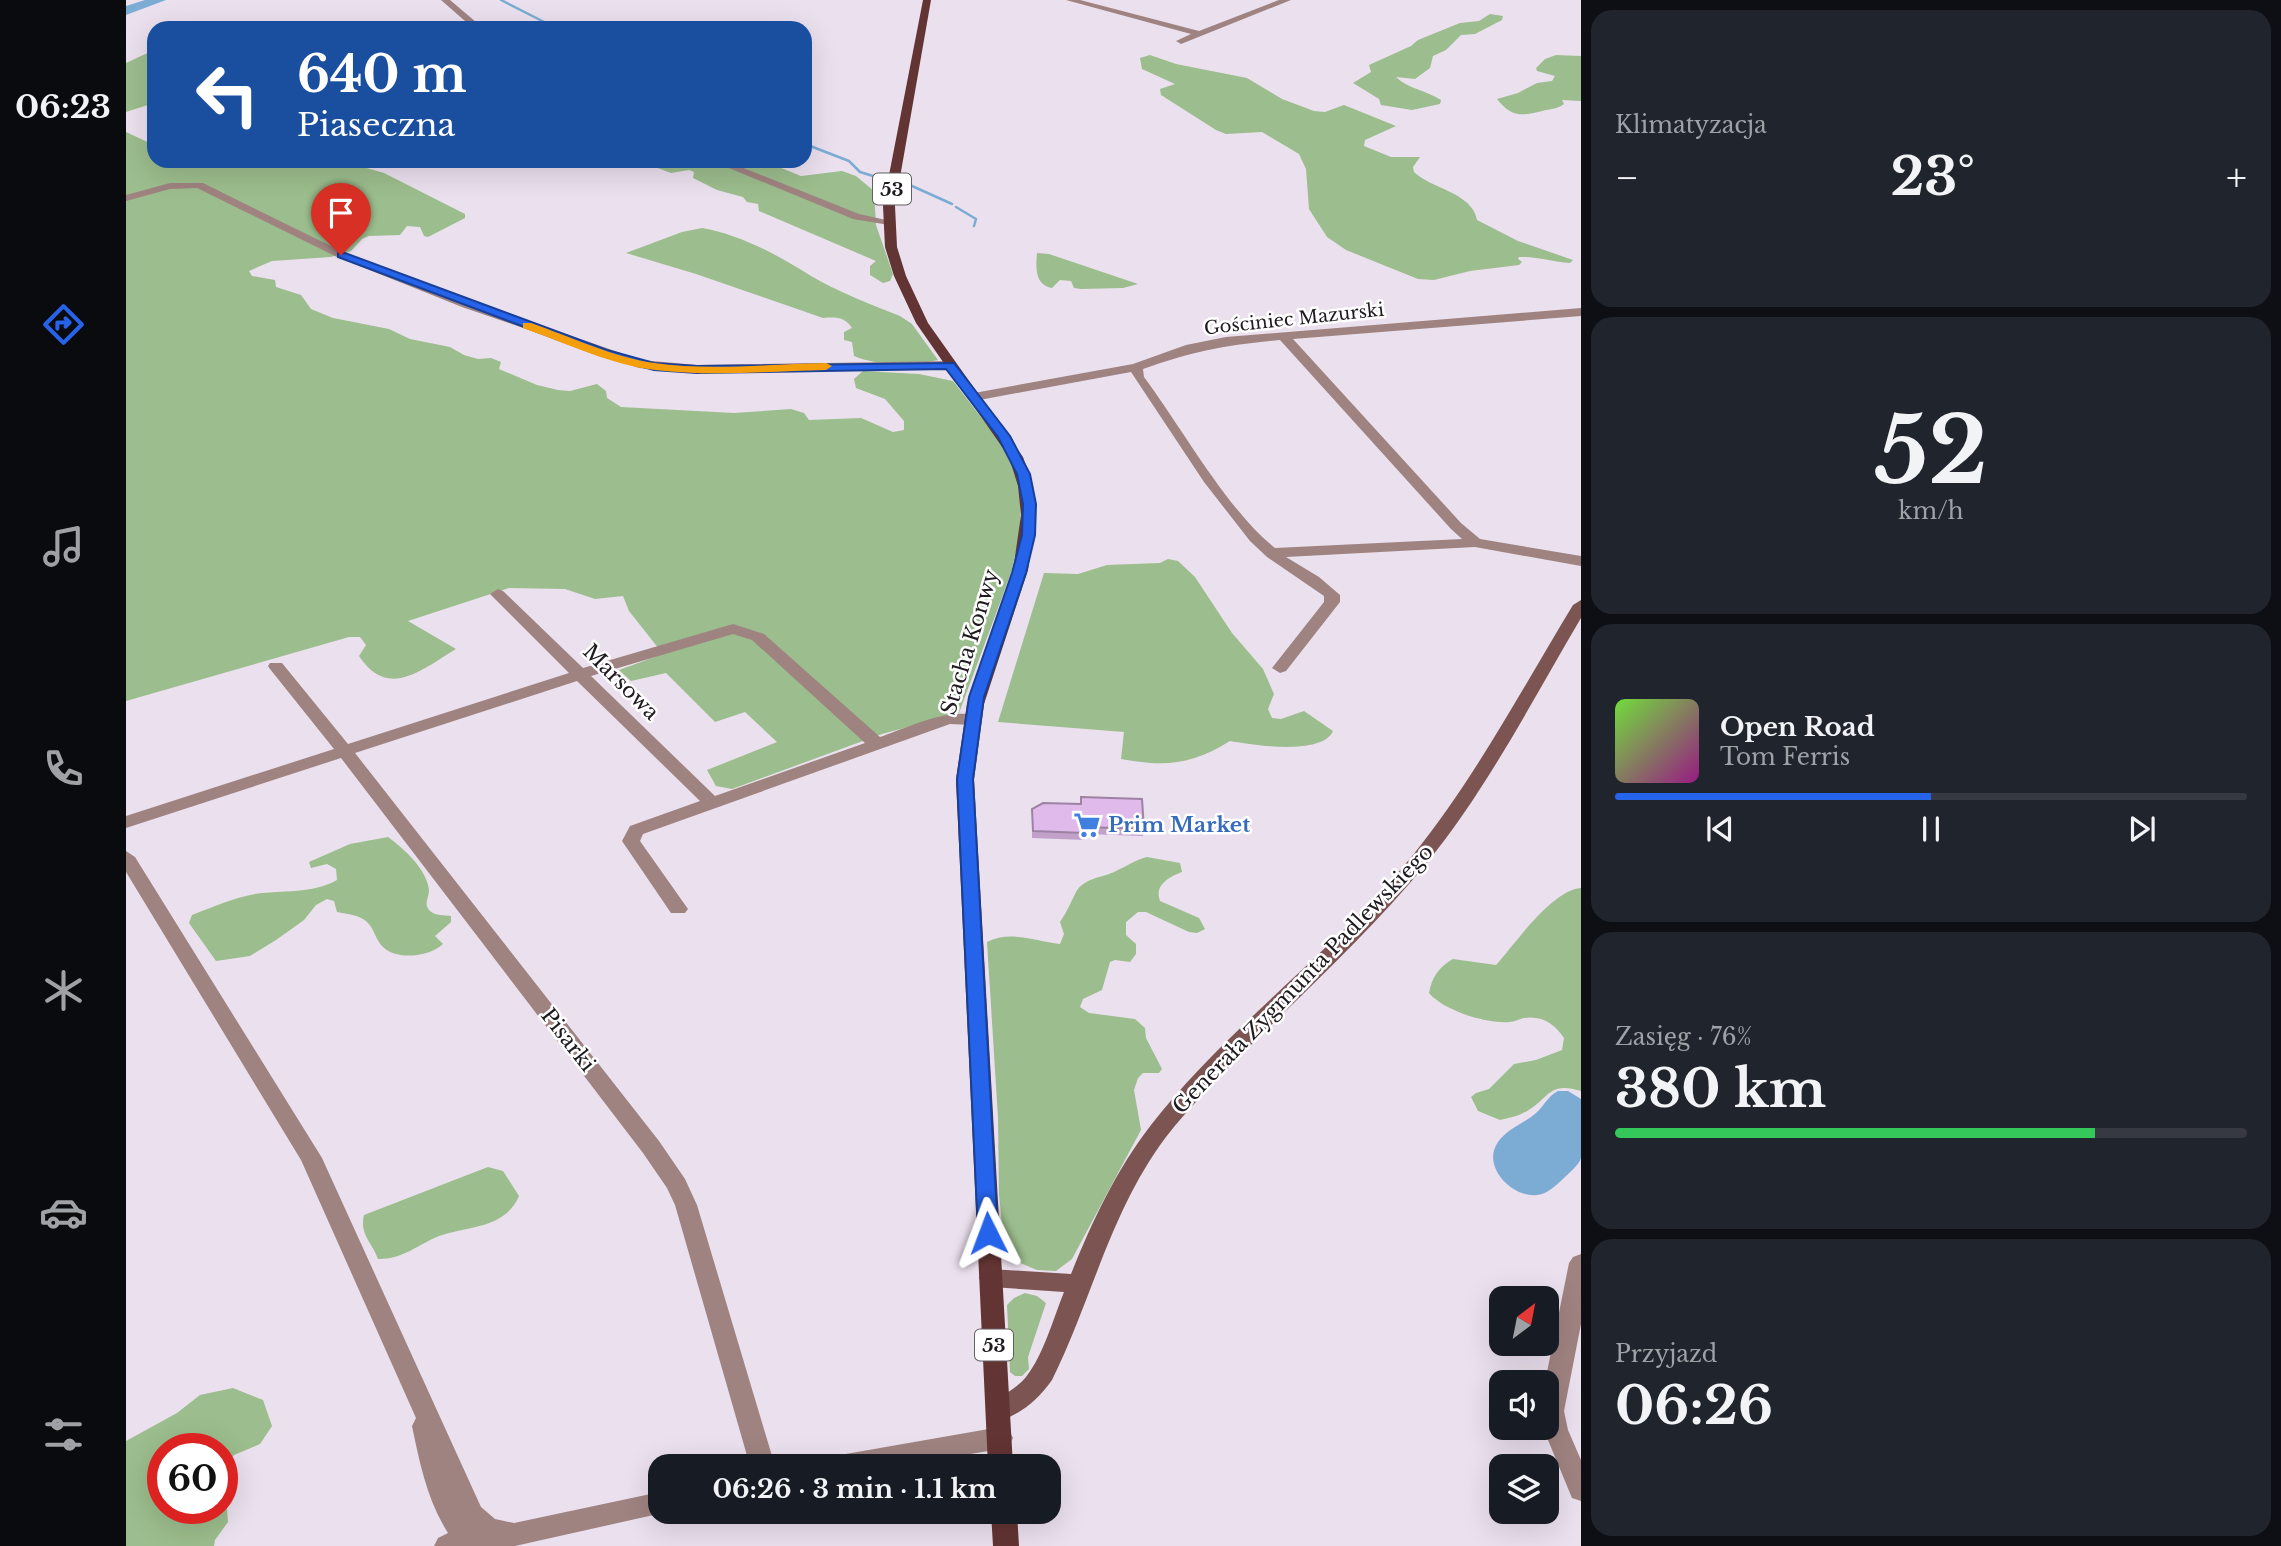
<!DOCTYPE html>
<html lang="pl">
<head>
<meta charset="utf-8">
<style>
  :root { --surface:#171b24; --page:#20242c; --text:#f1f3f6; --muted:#9ea1a6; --line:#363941; --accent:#2563eb }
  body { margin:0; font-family:"Libre Baskerville",serif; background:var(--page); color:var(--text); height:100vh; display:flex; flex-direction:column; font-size:26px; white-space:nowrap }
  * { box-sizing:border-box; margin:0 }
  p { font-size:23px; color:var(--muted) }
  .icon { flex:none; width:38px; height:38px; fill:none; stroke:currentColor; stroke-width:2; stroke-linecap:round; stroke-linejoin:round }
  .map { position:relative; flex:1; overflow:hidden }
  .sheet { display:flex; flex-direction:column; gap:10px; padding:10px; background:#0d0f14; width:700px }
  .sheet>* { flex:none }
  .hud { position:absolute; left:21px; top:21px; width:665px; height:147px; border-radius:21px; box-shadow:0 7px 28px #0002; background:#1a4fa0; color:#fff; overflow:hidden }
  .needle { width:46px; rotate:32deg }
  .fabs { position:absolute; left:1363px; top:1286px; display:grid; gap:14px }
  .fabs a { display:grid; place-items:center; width:70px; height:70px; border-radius:14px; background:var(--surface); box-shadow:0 7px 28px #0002; font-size:35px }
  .speed { position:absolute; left:21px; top:1433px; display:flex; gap:14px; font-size:35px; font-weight:700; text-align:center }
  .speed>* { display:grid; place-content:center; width:91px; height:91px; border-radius:50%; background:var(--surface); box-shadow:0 7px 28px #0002; line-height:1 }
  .speed .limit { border:10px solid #d22; background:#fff; color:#111 }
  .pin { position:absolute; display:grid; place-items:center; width:60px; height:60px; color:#fff; margin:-72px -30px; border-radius:50% 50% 50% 0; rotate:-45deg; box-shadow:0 0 7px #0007 }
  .pin .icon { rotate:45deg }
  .me { position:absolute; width:77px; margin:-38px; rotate:357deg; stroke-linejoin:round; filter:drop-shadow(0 0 5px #0008) }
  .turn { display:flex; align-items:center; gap:24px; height:147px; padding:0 35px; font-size:32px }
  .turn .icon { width:91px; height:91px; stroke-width:2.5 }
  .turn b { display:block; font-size:49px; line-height:60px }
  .big { font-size:52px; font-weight:700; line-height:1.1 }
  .sheet .card { flex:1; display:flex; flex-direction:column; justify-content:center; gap:10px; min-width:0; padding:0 24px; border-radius:21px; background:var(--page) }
  .sheet .dial { align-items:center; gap:0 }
  .dial b { font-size:91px; line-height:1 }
  .song { display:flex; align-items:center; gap:21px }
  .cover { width:84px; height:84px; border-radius:10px; background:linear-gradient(135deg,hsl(100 70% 55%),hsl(310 70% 35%)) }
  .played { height:7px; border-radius:4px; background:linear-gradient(90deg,var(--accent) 50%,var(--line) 50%) }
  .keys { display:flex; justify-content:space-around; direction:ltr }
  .heat { display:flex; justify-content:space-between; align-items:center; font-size:38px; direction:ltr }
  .charge { height:10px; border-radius:5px; background:linear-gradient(90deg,#34c759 76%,var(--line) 0) }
  .trip { position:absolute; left:522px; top:1454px; width:413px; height:70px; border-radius:21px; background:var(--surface); box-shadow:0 7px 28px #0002; font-weight:700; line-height:70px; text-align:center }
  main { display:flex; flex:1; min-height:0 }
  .dock { display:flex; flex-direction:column; width:126px; justify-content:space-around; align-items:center; background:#090b0e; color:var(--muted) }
  .dock .icon { width:49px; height:49px }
  .dock .active { color:var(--accent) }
  .dock b { font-size:32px; color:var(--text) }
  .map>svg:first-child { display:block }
</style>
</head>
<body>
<main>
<nav class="dock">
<b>06:23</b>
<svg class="icon active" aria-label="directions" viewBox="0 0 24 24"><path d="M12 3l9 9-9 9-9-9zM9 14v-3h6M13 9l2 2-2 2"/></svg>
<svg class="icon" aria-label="music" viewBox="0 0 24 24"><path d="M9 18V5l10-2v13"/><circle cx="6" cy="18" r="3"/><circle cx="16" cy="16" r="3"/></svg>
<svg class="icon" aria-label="phone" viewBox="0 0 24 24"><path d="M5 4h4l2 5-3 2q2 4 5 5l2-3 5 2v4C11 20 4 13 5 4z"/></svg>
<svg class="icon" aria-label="climate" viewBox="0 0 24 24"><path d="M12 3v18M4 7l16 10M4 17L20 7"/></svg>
<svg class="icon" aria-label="car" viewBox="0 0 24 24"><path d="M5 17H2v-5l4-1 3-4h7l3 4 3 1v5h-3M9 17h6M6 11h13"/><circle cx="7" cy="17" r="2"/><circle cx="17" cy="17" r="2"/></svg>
<svg class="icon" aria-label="filters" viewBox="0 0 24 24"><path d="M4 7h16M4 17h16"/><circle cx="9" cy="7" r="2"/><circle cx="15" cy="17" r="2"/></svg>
</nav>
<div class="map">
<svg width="1455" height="1546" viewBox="0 0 1455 1546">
  <rect width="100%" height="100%" fill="#ebe0ee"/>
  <path fill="#9cbd8d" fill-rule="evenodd" d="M1364,14L1377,16L1376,20L1349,34L1335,35L1320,50L1307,56L1304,68L1289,79L1270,77C1282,89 1300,90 1315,100L1314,104L1286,110L1255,105L1253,99L1227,83L1245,72L1243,65L1285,46L1292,40L1334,23L1353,21Z
    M28,50V103L0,112V63Z
    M1024,55L1050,64L1121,78L1156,99L1188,111L1199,112L1218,105L1270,126L1239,140L1238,146L1265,157H1294L1287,167L1288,172C1305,189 1346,192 1351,220L1392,241L1447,260L1444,263C1427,262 1411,256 1393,257L1392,259L1396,262L1393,265L1344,271L1308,280L1292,279L1220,250L1201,237L1183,209L1180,169L1173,154L1136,132L1100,134L1090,130L1035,95L1034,89L1049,84L1016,69L1014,58Z
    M1430,55L1455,56V101L1436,100L1438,104C1431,109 1424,109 1416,111C1395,117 1384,116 1371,99L1392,93L1411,83L1426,81L1429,76L1411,71L1410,68L1419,59Z
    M0,132L28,145V161H231L237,167L258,173L339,214V218L302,237L298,236L294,227L281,226L274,235L243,236L236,239L225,251L205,257L146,261L123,271L126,276L149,280L150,287L175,295L185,309L207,318L263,329L284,339L324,347L338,355L352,359L365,358L375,362L373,369L411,385L432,390L444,391L471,384L480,391L481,398L495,407L608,413L665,409L678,413L683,420L735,418L767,432L778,430V421L759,399L730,388L728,379L737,371L793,374L827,381L883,453L895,490L894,534L885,573L833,713L756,734L606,789L590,786L581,770L651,742L619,712L589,722L540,673L505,681L493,670L537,654L503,611L497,596L469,599L439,589L383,588L282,621L330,649C295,670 262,700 233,656L240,645L234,637H223L0,701Z
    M513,161H638L675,176L716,171L730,176L748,191L750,225L767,274L764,281L757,283L744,275V266L750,261L633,211L632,204L621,202L617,197L591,190L567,178L568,172L563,170L545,173Z
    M576,228C615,235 652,255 685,276C710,291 746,305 774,316L786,324L812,360C787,366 752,366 728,356L726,342L718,340V332L726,328C719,317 710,317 697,318L570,274L500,253L556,232Z
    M911,253L923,254L1012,284L997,288L955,289L948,288L945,281L934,280L926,288C908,285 910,265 911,253Z
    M1042,559L1052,561L1069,577L1106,633L1137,669L1148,694L1142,709L1146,718L1155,719L1178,711L1207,731C1196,756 1126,745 1104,741C1066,765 1038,767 995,759L998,732L872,722L918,573L952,574L981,565L1034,563Z
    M262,837C277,848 301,869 303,890C303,898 297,904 304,911C309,916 319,915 325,916V922L309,936L317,944C304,957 269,961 256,946C250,940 248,929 242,923C235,915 221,914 211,912L208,901L201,899L190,905L178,920L150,940L124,956L90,961L63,923L66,915C86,907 108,898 129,894C157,890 186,894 211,880L210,869L201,864L185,868L183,862L224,844Z
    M1021,857L1054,863L1056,872C1043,877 1028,885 1034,901L1073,918L1079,929L1071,933L1063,932L1020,912H1012L1000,922V935L1010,944V954L1004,962L989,960L984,962L976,990L957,999L954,1007L963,1013L1009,1019L1019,1028L1020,1038L1036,1069L1033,1073H1017L1012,1078L1008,1090L1015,1130L946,1259L930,1271L911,1270L887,1260L878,1246L873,1194L872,1118L861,942C884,930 908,941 934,944L938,934L934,922C941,912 945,902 950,892C959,877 977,878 990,871C1001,866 1009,860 1021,857Z
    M1455,888V1091C1423,1081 1424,1097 1401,1111C1393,1116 1383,1118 1374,1120L1352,1111L1345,1097L1350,1093L1363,1089L1388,1064L1410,1060L1436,1050L1438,1038C1429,1024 1416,1015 1398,1018C1393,1019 1388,1022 1383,1022C1360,1024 1317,1010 1303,993C1306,977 1313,967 1327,959L1370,965C1389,944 1426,890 1455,888Z
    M362,1167L377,1171L393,1196C379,1229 341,1226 313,1236C291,1245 278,1259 252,1259C246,1242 233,1234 238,1215Z
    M899,1293L911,1296L920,1303L902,1357L903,1369L896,1376H889L884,1372L881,1305L888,1298Z
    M107,1388L137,1400L146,1426L134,1444L108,1455L98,1467L102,1522L89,1540L88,1546H0V1441L51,1413L74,1395ZM37,1449H96V1508H37Z"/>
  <path fill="#7cacd4" d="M1432,1091H1442L1455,1099C1455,1113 1455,1145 1455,1158C1453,1165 1443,1173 1438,1178C1430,1185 1422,1194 1411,1195C1386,1198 1355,1166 1372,1142C1381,1129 1399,1123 1410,1113C1419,1105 1421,1097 1432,1091Z"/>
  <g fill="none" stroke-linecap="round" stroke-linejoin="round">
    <path stroke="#7cacd4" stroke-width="2.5" d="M375,0L430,28
      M679,144L723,161L734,172L760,180
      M775,181L826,204
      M830,207L850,219L848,226"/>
    <path fill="#7cacd4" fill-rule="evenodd" d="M19,0H40L0,15V6Z"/>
    <path fill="#9f8381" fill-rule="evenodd" d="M315,0H324L357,28H347Z
      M940,0H954L1073,31L1153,0H1165L1055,44L1050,41L1065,34Z
      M586,161H600L733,214L769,222L763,225L727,219Z
      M44,183H77L219,253L344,301L515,360L571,365L824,361L830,365L824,369L571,373L513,368L336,307L211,257L71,188L44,189L0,201V195Z
      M1455,308V316L1167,339L1335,523L1354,539L1455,556V566L1349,547L1160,557L1193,577L1214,595V602L1160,671L1154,673L1146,668L1198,602V596L1141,557L1124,541L1078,482L1005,372L848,401L841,397L848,393L1007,364L1060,345L1100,337ZM1154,340L1325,529L1336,539L1149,548C1101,510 1056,428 1018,377L1017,369C1068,351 1100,345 1154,340Z
      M372,589L377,591L457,668L607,624L638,634L754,737C775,730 836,701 853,720L845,725L824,724L517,834L514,841L562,909L559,913H545L496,841L504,826L574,801L451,681L229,753L533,1141L559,1179L571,1205L649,1466H624L549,1205L541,1188L517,1153L215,758L0,828V816L208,749L144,669L142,666L144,663H156L222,744L443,673L364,594ZM607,634L626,640L739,743L589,796L465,676Z
      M0,851L9,857L196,1158L355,1507L369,1519L388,1523L534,1492V1512H541L389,1546H308L312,1538L322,1533C301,1500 294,1464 286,1426L290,1418L175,1160L0,872Z
      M1455,1254V1324L1438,1411L1442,1430L1455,1460V1501L1446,1498L1417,1428H1421L1419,1382L1443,1263L1447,1257Z
      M874,1427L883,1430L887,1438L883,1446L874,1449L774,1466H701L705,1458L714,1455Z"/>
    <path fill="#7c5553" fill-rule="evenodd" d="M1455,600V618C1406,701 1361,789 1300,864C1245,931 1180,990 1119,1051C1092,1079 1064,1106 1040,1137C985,1210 966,1299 926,1380C911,1401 896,1413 872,1422L863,1418L860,1411C866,1399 889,1391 900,1377C918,1354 927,1319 938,1292L865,1287L857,1285L853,1278L857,1271L865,1269L945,1274C966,1222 990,1170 1025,1125C1102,1026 1208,952 1287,855C1349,778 1396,689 1447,605Z"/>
    <path fill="#623433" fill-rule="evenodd" d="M797,0H805L769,206L771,247L780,276L802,323L897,457L907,486L910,515L902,570L858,704L848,780L887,1466H862L830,780L841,704L887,570L895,515L892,486L883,457L790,323L768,276L759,247L757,206Z
      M865,1512H891L893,1546H867Z"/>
  </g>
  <path fill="#c1a0ca" d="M955,797L1018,829L1017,836L959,834V840L906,838V809L954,804Z"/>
  <path fill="#e0baeb" stroke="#9d82a4" stroke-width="2" d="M955,797L1016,799L1018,829L959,827V833L907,831L906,809L917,803L955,804Z"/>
  <path fill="#2563eb" stroke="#184099" stroke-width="2" d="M212,253H219L481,350L528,363L571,366L828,363L884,436L904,474L910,504L909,535L900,573L858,697L847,779L872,1233L869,1239L862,1241L855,1239L852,1233L831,779L843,697L886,573L896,535L897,504L891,474L872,437L820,369L571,373L528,370L473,355L212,257Z"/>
  <path fill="#f59e0b" d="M397,323H405C445,337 487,357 528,363C584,371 644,364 700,363L706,366L700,370C644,371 586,377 529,370C485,365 440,343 397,328Z"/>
  <defs>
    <g id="supermarket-bare" transform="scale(2.1)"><path d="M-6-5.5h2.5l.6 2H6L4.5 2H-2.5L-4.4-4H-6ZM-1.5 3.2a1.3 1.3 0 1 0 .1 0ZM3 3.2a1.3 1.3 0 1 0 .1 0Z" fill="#3f7fe0" stroke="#fff" stroke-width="2.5" paint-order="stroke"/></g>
  </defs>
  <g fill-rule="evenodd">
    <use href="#supermarket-bare" x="961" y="825"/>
  </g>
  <g text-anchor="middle" stroke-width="5" stroke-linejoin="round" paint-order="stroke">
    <g font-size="18" fill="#1e1a1f" stroke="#fff">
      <text transform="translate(1168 319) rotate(-6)" y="6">Gościniec Mazurski</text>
    </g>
    <g fill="#fff" stroke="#625f62" stroke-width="2">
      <rect x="747" y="173.5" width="38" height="31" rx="5"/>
      <rect x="849" y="1329.5" width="38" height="31" rx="5"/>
    </g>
    <g font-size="19" font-weight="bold" fill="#1e1a1f">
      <text x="766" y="196">53</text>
      <text x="868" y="1352">53</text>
    </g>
    <g font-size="21" fill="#1e1a1f" stroke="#fff">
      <text transform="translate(844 642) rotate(-73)" y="7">Stacha Konwy</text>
      <text transform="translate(495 682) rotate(45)" y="7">Marsowa</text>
      <text transform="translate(1177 979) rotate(-46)" y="7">Generała Zygmunta Padlewskiego</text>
      <text transform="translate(442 1040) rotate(52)" y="7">Pisarki</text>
    </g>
    <g font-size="21" font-weight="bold" fill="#366cbe" stroke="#fff" text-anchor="start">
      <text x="982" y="832">Prim Market</text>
    </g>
  </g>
</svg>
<div class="fabs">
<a><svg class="needle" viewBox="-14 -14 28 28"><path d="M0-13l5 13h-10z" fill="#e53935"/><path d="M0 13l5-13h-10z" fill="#9ea1a6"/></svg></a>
<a><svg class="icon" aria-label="sound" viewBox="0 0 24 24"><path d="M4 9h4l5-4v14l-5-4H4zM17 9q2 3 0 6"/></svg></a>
<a><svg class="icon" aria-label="layers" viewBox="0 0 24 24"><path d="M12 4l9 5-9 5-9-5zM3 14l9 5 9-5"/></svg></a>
</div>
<div class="speed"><div class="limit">60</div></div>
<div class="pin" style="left:215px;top:255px;background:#d93025"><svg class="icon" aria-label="arrive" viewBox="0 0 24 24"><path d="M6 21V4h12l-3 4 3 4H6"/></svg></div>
<svg class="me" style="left:862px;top:1233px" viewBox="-20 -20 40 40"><path d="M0-17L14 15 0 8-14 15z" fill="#2563eb" stroke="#fff" stroke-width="4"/></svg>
<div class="trip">06:26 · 3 min · 1.1 km</div>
<div class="hud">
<div class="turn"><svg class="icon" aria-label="left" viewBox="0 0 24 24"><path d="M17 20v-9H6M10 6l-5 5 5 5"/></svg><div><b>640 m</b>Piaseczna</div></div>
</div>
</div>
<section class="sheet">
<div class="card"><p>Klimatyzacja</p>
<div class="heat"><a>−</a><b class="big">23°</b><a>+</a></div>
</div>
<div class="card dial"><b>52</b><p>km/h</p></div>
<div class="card">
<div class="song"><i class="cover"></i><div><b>Open Road</b><p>Tom Ferris</p></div></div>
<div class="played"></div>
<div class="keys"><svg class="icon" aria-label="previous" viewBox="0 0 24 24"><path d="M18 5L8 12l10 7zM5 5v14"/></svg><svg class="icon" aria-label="pause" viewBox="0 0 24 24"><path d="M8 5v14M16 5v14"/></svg><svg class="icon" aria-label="next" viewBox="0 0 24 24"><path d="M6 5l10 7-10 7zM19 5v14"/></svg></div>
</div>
<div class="card"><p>Zasięg · 76%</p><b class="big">380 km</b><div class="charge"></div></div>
<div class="card"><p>Przyjazd</p><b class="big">06:26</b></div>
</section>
</main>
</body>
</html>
